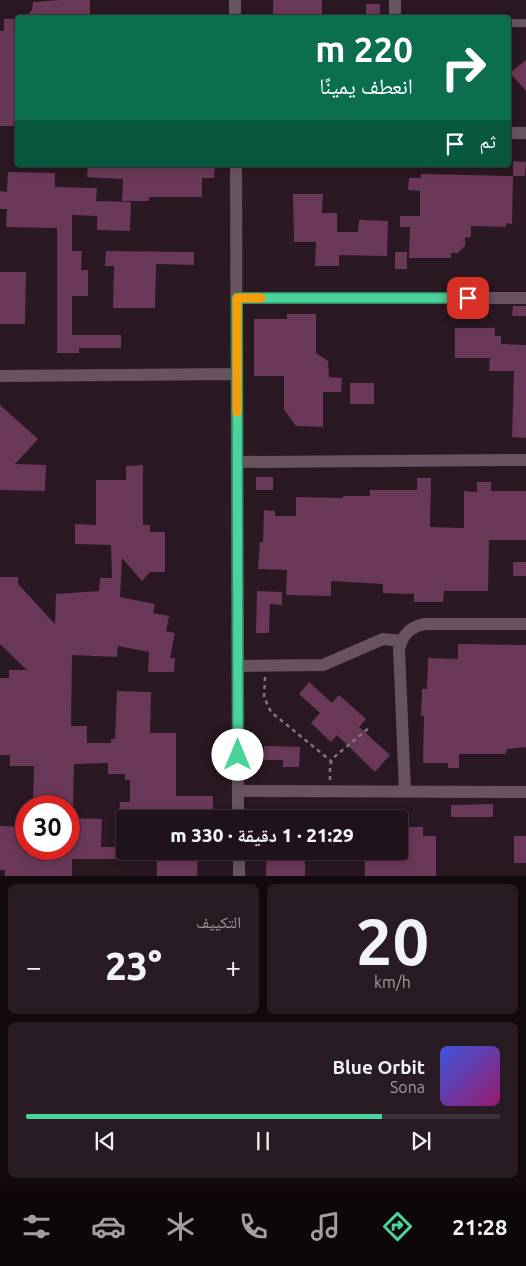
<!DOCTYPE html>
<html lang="ar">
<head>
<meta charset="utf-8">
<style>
  :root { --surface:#20121a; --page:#281b23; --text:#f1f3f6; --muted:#a29ea2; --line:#3d3239; --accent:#4ad49c }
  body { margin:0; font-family:Ubuntu,"Noto Naskh Arabic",sans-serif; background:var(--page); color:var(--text); direction:rtl; height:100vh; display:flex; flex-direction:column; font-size:19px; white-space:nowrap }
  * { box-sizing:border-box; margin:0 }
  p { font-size:16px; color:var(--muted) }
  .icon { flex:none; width:28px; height:28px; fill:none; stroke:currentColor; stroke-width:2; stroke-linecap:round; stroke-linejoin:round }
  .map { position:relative; height:876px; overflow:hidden; direction:ltr }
  .details { display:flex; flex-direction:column; gap:8px; padding:8px; background:#120a0e; flex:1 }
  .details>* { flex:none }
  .guide { position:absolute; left:15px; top:15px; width:496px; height:152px; border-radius:5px; box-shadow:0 2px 8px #0003,0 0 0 1px var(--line); direction:rtl; background:#0b6e4f; color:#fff; overflow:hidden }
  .speed { position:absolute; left:15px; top:795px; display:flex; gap:10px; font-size:25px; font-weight:700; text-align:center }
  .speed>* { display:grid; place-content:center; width:65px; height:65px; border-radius:50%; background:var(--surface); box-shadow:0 2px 8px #0003,0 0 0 1px var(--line); line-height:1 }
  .speed .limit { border:8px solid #d22; background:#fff; color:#111 }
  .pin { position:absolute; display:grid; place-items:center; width:42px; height:42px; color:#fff; margin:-21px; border-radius:10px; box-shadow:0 2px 8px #0006 }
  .me { position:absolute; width:55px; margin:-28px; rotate:0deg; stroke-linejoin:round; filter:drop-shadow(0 0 4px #0008) }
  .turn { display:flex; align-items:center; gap:18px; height:105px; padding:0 15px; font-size:22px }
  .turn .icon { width:65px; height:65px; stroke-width:2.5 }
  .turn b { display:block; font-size:35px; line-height:42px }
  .then { display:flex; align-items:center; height:48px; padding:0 15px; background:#0003; gap:10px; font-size:19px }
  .big { font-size:38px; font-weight:800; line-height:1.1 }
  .details .widget { flex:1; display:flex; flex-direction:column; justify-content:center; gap:8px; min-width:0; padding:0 18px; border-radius:8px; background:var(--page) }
  .details .dial { align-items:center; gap:0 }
  .dial b { font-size:65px; line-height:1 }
  .song { display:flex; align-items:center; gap:15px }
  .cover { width:60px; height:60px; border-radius:8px; background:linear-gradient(135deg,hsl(230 70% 55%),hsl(320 70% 35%)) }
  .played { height:5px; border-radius:2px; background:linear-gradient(90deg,var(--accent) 75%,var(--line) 75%) }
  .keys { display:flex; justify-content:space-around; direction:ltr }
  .heat { display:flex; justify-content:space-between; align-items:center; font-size:28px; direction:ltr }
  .details .tiles { flex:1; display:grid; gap:8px; grid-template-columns:1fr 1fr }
  .widget:last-child { grid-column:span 2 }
  .trip { position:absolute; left:116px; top:810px; width:292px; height:50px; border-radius:5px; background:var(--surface); box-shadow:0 2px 8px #0003,0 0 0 1px var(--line); font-weight:800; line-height:50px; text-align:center; direction:rtl }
  .tabs { display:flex; height:80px; justify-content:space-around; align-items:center; background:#0d070a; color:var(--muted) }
  .tabs .icon { width:35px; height:35px }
  .tabs .current { color:var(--accent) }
  .tabs b { font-size:22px; color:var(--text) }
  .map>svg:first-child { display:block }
</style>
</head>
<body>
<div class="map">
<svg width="526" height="876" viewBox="0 0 526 876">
  <rect width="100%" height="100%" fill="#2a1823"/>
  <path fill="#6a3858" d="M60,0H90V18H24L32,10L33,2Z
    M273,0H322V18H273Z
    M366,4H380V18H366Z
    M4,19H18L16,126H0V31H4Z
    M526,60V91L510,73Z
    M513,161L526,162L525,176H513Z
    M88,165L133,168V165H215L214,178H202V197H149V201H122L123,179L87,177Z
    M8,172L55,173V187L97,188L96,201L131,202L130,231L97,230V216L72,215V251H82L81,270H88V296H72V335H121V348H79V353H57V228L6,227L7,209H0V191L7,192Z
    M421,174L513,176L512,224L506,223V227L471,226V237L465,238V246L458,253H451V258H409L410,227H400V216H420V191L408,190L409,178H421Z
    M293,194H323L322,213H337V232H358L359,220L388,221L387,256L339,255V266H315L316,242H294Z
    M106,251L194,252V265L156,264L155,308H113L114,266H105Z
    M395,252H407V269H395Z
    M0,272H26L25,324H0Z
    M513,306H526V316H512Z
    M287,314H316V353L328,361L329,377L342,378L341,392H323V427L296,426L284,410V376H254V319H287Z
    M455,328H495V336H501V344L526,345V438L512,437L514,371H489L490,358H455Z
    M350,383H374V404H350Z
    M0,405L38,439L15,464L46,465L45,491L0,490Z
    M143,465V525H150V532H165V572H150L142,581L122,558L120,597L155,604L153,613L169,616L166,631L175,633L170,658H175L174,672H148L149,652L118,646L117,657L72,655L71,726H87V743H111V739H115L117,691L151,692L150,733H176V796H213V809H189V819H130V813H119L120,802H130V780H125V774H108V763L74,764L73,806L33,803L34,766H10V755H0V678H9V670H27L0,644V577H18V584L55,624L56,594L99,591L100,578H112L111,545L75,544V524L96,525V480H126V466Z
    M256,477H273V490H256Z
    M417,478H431L430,527L464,528V491L477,492V482H491V491H526V540H489L488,591H444L443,602H414V594L383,593V584L331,581V596L286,595L287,570L258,569L260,542H263L264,510L275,511V516H296V497L343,498V496H370V490H417Z
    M513,562H526V576H513Z
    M257,591L282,592V605L270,604L269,633H256Z
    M458,644L526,645V747L507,749L506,754H459V768H448V763H423L424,716H421L422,689H427L428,658L458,659Z
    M309,682L332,703L339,695L366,719L359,727L390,755L375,772L337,735L331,742L311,723L320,713L299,694Z
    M264,746L300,747L299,767H283V760H264Z
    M493,804V817H451V805Z
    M69,818L102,819L101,847H125V859H72V876H5V870H0V826L26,827V849H69Z
    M406,827H423V836H436V876H365V851H406Z
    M514,836H526V863H514Z
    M157,851H198L197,876H157Z
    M267,851H305V876H266Z"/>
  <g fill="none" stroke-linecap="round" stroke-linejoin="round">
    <path stroke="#857680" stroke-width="2.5" stroke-dasharray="4 4" stroke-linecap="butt" d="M265,677L264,697L271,712L331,761
      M330,780V765L333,758L370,727"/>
    <path stroke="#6a5361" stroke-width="8" d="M509,23H526"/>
    <path stroke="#6a5361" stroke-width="12" d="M235,0V18
      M395,18V0
      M509,133H526
      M236,165L238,819
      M237,298H526
      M0,376L237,374
      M237,462L526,460
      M238,666L323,665L383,639L401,641
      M238,791L526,792
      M405,791L399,649C403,634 410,627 425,624H526
      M239,851V876"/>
  </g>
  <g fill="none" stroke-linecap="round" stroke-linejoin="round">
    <g stroke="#308a65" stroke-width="12">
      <path id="route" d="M238,755L237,298H468"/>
    </g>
    <use href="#route" stroke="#4ad49c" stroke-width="9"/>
    <path stroke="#f59e0b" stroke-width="9" d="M237,412V298H261"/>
  </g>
</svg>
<div class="speed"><div class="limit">30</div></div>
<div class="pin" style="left:468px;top:298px;background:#d93025"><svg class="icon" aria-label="arrive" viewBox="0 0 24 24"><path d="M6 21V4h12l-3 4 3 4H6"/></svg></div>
<svg class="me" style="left:238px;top:755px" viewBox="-20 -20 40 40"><circle r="19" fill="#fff"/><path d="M0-13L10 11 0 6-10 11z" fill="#4ad49c"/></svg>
<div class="trip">21:29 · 1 دقيقة · 330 m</div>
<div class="guide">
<div class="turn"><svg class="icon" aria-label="right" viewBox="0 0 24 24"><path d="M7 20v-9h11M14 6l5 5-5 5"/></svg><div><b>220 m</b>انعطف يمينًا</div></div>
<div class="then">ثم<svg class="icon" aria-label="arrive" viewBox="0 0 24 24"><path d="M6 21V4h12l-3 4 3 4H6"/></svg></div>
</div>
</div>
<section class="details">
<div class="tiles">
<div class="widget dial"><b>20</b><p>km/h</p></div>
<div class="widget"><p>التكييف</p>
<div class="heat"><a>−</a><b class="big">23°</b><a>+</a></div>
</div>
<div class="widget">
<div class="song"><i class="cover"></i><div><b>Blue Orbit</b><p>Sona</p></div></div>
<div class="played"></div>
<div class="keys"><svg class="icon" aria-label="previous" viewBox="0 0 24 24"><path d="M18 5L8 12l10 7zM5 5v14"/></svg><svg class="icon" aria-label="pause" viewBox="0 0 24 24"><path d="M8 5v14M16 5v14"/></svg><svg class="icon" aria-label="next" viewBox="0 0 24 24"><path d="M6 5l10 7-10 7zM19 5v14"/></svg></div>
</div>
</div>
</section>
<nav class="tabs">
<b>21:28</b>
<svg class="icon current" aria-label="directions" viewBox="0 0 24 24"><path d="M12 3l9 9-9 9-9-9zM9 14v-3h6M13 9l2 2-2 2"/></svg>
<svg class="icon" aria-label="music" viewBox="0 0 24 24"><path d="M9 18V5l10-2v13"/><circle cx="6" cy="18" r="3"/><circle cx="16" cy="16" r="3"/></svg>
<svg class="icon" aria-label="phone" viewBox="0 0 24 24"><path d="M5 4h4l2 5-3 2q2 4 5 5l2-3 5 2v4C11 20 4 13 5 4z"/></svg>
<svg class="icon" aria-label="climate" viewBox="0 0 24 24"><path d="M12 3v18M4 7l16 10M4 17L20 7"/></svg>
<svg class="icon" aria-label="car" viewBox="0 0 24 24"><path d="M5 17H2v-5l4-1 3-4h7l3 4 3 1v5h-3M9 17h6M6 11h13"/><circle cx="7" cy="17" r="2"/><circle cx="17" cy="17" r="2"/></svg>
<svg class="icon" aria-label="filters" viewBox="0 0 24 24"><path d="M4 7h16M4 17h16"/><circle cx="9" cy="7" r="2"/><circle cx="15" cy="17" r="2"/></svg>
</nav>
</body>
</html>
